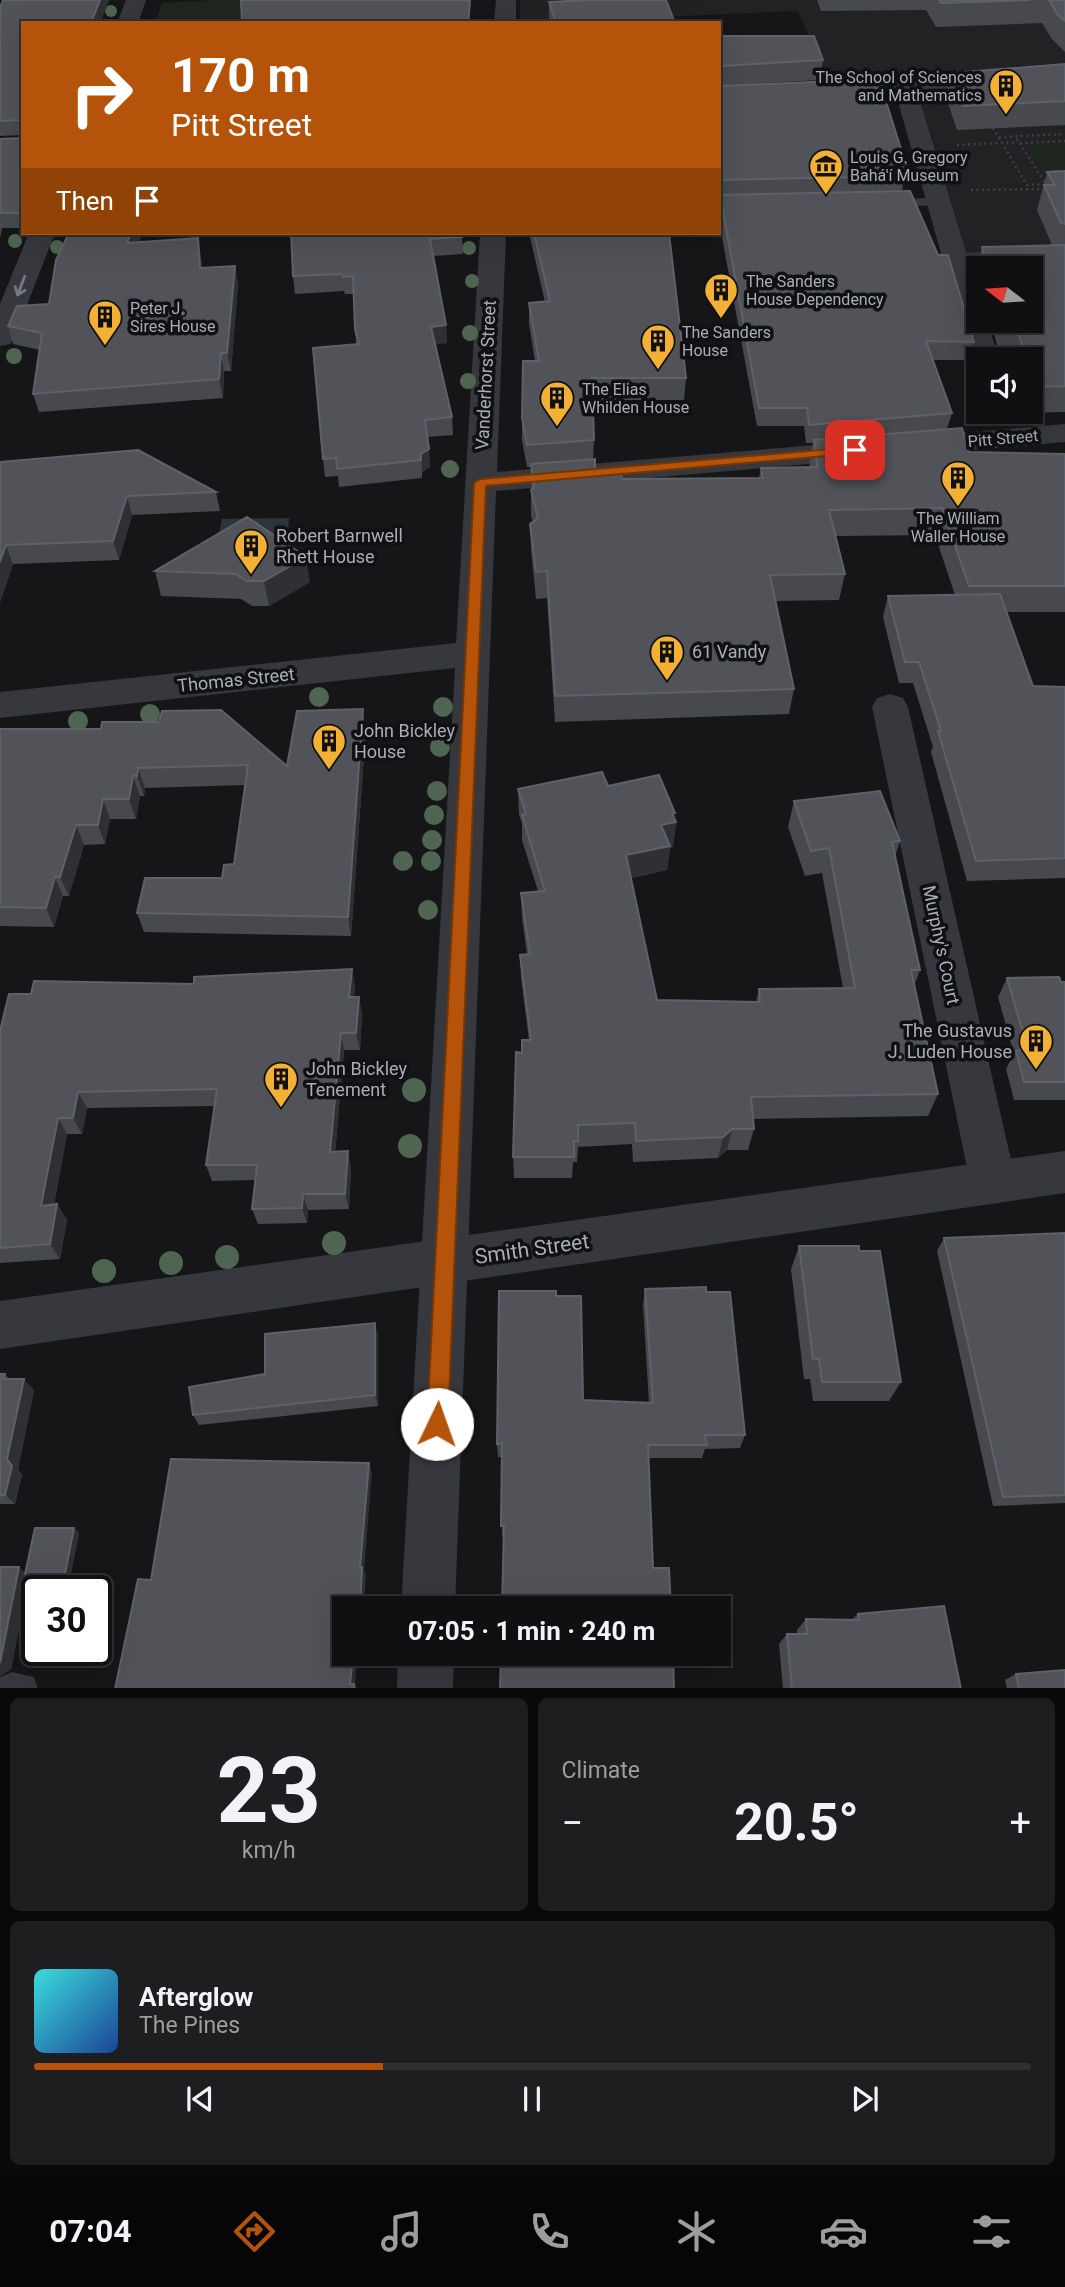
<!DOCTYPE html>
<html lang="en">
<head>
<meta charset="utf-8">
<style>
  :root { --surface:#101012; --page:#1e1e20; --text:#f1f3f6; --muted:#9c9d9f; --line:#303032; --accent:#b45309 }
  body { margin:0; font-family:Roboto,sans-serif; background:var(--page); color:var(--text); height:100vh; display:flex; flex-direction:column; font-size:26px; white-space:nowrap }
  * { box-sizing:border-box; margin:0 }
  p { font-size:23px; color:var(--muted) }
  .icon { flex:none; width:38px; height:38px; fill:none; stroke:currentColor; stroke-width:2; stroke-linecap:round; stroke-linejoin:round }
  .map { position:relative; height:1688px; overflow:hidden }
  .drawer { display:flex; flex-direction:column; gap:10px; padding:10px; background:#09090a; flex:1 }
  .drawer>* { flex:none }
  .guide { position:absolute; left:21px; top:21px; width:700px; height:214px; border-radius:0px; box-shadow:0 7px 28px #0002,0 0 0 2px var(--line); background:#b45309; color:#fff; overflow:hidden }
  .needle { width:46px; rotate:287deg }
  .controls { position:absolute; left:966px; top:256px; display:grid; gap:14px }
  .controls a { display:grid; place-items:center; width:77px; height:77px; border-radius:0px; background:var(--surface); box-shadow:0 7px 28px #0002,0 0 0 2px var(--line); font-size:35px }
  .speed { position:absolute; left:21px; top:1575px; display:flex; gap:14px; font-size:35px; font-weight:700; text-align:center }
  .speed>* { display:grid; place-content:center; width:91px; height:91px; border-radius:50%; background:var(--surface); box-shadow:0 7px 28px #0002,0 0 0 2px var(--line); line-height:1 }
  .speed .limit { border:4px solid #111; border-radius:10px; background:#fff; color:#111 }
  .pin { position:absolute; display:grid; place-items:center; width:60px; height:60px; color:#fff; margin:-30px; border-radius:14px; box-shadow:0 4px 10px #0006 }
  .me { position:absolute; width:77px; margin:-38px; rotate:3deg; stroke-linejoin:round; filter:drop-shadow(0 0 5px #0008) }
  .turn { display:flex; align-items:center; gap:24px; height:147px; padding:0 35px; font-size:32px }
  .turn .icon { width:91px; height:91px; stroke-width:2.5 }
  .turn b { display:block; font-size:49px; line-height:60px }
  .then { display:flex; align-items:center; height:66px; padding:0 35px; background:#0003; gap:14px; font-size:26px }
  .big { font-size:52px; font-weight:700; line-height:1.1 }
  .drawer .widget { flex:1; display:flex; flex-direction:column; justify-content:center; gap:10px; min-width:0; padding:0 24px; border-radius:10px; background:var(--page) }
  .drawer .dial { align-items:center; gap:0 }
  .dial b { font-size:91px; line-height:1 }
  .song { display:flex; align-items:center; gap:21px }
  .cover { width:84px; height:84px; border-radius:10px; background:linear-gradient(135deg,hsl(180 70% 55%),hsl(220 70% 35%)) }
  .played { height:7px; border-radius:4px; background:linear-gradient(90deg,var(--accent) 35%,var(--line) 35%) }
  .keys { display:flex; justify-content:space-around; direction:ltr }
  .heat { display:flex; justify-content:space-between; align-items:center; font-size:38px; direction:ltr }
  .drawer .tiles { flex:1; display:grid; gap:10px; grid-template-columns:1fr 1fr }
  .widget:last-child { grid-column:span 2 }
  .trip { position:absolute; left:332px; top:1596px; width:399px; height:70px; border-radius:0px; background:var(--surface); box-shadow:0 7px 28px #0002,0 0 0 2px var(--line); font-weight:700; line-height:70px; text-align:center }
  .tab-bar { display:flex; height:112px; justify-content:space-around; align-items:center; background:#060607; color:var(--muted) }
  .tab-bar .icon { width:49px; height:49px }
  .tab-bar .on { color:var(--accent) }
  .tab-bar b { font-size:32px; color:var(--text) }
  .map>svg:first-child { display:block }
</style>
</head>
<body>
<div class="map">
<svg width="1065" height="1689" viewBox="0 0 1065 1689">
  <rect width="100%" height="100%" fill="#161618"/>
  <path fill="#222225" d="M520,0H1065V64L829,80L798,11L520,23Z
    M1065,82V255L969,261L919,96L924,92Z"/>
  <path fill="#1e261f" d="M214,0H429L342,23H155L162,3Z
    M1065,143V182L1050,183L1027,145Z"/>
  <path fill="#2c353c" d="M289,518L288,533L219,534L222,519Z"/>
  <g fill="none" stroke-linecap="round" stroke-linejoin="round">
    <path stroke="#3d3f44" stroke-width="2.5" stroke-dasharray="2 3.5" stroke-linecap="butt" d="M993,128L1027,185L1046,184L1015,136
      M999,137L1065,134
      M1020,143L1065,141
      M957,145L1018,142
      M971,190L1047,189"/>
    <path fill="#37383d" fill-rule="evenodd" d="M938,198L945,202L943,205L883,207L876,203L883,199Z
      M1065,251V261L955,263L947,258L955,253Z
      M12,1672L34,1677L38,1689H0V1677Z"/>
    <path fill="#37383d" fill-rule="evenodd" d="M126,0H146L138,23H117Z
      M496,0H516V23H494Z
      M904,77L915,84L978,291V320H987L999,359H978V366L971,359L893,84Z
      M29,233H55L14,338L10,344L0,346V304Z
      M480,233H506L497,472L1065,424V442L496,491L455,1608H401L455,668L0,718V692L456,643Z
      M890,694L903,698L908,707L1016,1182L1009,1197L993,1203L977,1197L970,1182L872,707L877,698Z
      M398,1654H454L453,1689H397Z"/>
    <path fill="#37383d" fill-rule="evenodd" d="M1065,67V81L830,96L819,89L830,82Z
      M1065,1151V1193L0,1349V1301Z"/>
  </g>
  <g fill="#506452">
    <circle cx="111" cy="11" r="6"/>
    <circle cx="15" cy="241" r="7"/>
    <circle cx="57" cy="247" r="7"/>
    <circle cx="469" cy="248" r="7"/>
    <circle cx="472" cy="281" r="7"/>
    <circle cx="470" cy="333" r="8"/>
    <circle cx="14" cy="356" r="8"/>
    <circle cx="468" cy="381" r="8"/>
    <circle cx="450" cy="469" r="9"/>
    <circle cx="319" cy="697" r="10"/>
    <circle cx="443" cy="707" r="10"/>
    <circle cx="150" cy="714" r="10"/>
    <circle cx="78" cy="721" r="10"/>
    <circle cx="440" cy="747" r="10"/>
    <circle cx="437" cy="791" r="10"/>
    <circle cx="434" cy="815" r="10"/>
    <circle cx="432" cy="840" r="10"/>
    <circle cx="403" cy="861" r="10"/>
    <circle cx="431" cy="861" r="10"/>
    <circle cx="428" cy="910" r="10"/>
    <circle cx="414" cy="1090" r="12"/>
    <circle cx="410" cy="1146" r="12"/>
    <circle cx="334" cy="1243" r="12"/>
    <circle cx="227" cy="1257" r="12"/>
    <circle cx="171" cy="1263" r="12"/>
    <circle cx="104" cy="1271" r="12"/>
  </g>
  <path fill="#47494d" d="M3,0H109L100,23H23V228H2L0,238V139L21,138V135L0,136V8Z
    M817,0H1065V52L1052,39L1042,23L936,27L926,10L821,11Z
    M549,2L675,23H549Z
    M719,36L823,60L820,80L750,84L906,165L902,191L974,342L969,360H933L952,413L947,429L969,452L1065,454V612H1007L1033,686L1065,687V878L967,881L931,752L933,747L913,683H899L883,617L888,596L955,595L935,535L836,536L845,574L839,600L775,601L794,689L789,714L555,722L547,598L536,599L531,550L530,524L533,522L531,516V467H527L522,440V418L535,361L529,324V303L545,302L529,233H669L686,378L684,400H593L594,440L593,459L595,471L622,479L759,478L761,468L809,467L813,443H806L804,426H757L719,221Z
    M1065,64V125L957,130L946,97L952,73Z
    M1065,171V412L1025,413V411H1031V359H1001L990,320H1031V268H978V283L975,273L982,247L1052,245L1037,210L1047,172Z
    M69,233H142L139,242L198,238L202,268L235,266L238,284L231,371H224L223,398L39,412L33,394L40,350L13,344L8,326L49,304Z
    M291,233L462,237L463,254L434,256L446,325L447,343L435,344L452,417L453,435L427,437L430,467L422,472V478L339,487L338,476L325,477L323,459L356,345L354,294H345L344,291L295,294L293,276Z
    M0,462L216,492L220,511L132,515L119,560L13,564L0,602Z
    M247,517L310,582L269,606H252L241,599L161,596L155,571Z
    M0,729L287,766L366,729L351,936L144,932L137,913L222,878L234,864L245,785L145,788L144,796H140L136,819H110L105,844L84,845L69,896H63L54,927L0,926Z
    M608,786L674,818L676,822L673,847L670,848L667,870L631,878L657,1000L756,1002L759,989L843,988L822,873L805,876L788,827L794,801L900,841L895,857L920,970L914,986L938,1094L928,1116L753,1119L754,1129L748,1150H727L718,1158L633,1162L632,1144L578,1147L577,1162H573L572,1178H514L513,1157L522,1053L529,1040L521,978L520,955L527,954L522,918L521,893L538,891L522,840V824L519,814L518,789Z
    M352,969L355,987L354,997L362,1014L360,1050H344L335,1152L351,1167L349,1209L308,1210L307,1223L258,1224L252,1209L255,1180L212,1181L206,1165L214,1106L87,1108L82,1134H67L54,1205L67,1219L60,1259L0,1263V1031L31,994L194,984Z
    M1007,978L1065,982V1100H1014L1006,1069L1014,1054L998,997Z
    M1065,1233V1503L993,1506L937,1251L944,1238Z
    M799,1246L901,1382L889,1401H813L810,1379H804L791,1269Z
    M645,1289L706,1292L745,1435L740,1448L705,1449L702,1458H648L653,1568L671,1608L504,1537H502V1457H498L497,1444L556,1296L583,1400L649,1403L643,1305Z
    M378,1335V1406L199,1425L193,1415L265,1374Z
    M0,1374H5L9,1379L34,1390L18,1469L22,1475L15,1504H0Z
    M74,1528L79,1533L70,1578H31L29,1576L11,1670L26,1572Z
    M858,1614L961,1689H783L779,1644L787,1634H797V1630L806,1619L851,1620Z
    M1016,1674L1065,1689H1007L1005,1680Z"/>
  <path fill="#2f3033" d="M100,0H109L100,23H91Z
    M470,0H471L470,23H468Z
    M23,198V221L20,213Z
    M131,233H142L131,261L127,243Z
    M198,238L201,255L204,286L200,268Z
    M235,266L238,284L231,371L227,353Z
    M446,325L447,343L432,345L431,327Z
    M221,353L224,371L223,398L219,379Z
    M429,449L430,467L422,472L421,454Z
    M127,496L132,515L119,560L113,541Z
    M6,545L13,564L0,602V562Z
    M306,557L310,582L269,606L264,581Z
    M363,709L366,729L351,936L348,917Z
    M138,768L145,788L144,796L137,776Z
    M133,776L140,796L136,819L129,799Z
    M103,799L110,819L105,844L98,825Z
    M672,813H675L673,822H676L673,847L670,848L667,870L624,880L626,855Z
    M76,825L84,845L69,896L60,877Z
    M55,877L63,896L54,927L46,908Z
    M352,969L355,987L352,1015L349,997Z
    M359,997L362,1014L360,1050L356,1033Z
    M341,1033L344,1050L334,1168L330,1152Z
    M78,1092L87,1108L82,1134L73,1118Z
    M58,1118L67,1134L51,1221L41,1206Z
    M732,1129L727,1150L718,1158L723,1137Z
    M348,1151L351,1167L349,1209L345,1194Z
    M303,1194L308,1210L307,1223L302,1208Z
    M57,1204L67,1219L60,1259L50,1244Z
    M375,1323L378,1335V1406L375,1395Z
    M24,1379L34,1390L18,1469L22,1475L15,1504L5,1495L7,1459Z
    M369,1463L372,1473L364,1571L366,1575L364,1608H360V1567Z
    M74,1528L79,1533L70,1578L65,1574Z
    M19,1567L29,1576L11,1670L0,1676V1663Z
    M353,1654H357L355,1684L358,1689H354L350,1684Z"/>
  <path fill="#525359" stroke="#5f6168" stroke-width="2" d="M3,0H100L91,23H23V198L20,213H0V139L21,138V120L0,121V8Z
    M241,0H470L468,23H242Z
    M588,0H666L675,23H556L549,2Z
    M939,0H1030L941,3Z
    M1049,0H1065V21L1058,15Z
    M719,36H814L823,60L721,66L719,77Z
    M1065,64V101L963,106L952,73Z
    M879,79L906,165H900L905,176L721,180L719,183V84L721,86Z
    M1065,171V224L1061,223L1044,185H1055L1047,172Z
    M910,191L938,255H948L974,342L926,341L952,413L809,425L807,408H759L720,195Z
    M69,233H131L127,243L198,238L200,268L235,266L227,353H221L219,379L33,394L42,333L8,326L17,306L49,304L56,260Z
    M291,233H461L462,237L430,239L446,325L431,327L452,417L425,420L429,449L421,454V460L337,469L336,458L323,459L313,348L359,344L355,329L353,276L343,277L342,274L293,276Z
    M534,233H669L686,378H592L594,440L527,445L522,418L523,361H539L529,303L550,301Z
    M1065,245V386L1034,387L1031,376V359H1026L1019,334H1009L1005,320H1031V268H988L982,247Z
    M962,428L969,452L1065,454V586H969L942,508L829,510L845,574L770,575L794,689L555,696L547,571L536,572L530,524L538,518L531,490L534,487L531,464L595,459V471L620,469L622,479L763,478L761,468L817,467L814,440Z
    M138,450L216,492L127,496L113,541L6,545L0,562V462Z
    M247,517L306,557L264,581H247L235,574L155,571Z
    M1000,594L1033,686L1065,687V858L976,861L938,731H941L919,662H905L888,596Z
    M363,709L348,917L137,913L145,878H222L224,865L234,864L248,765L138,768L137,776H133L129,799H103L98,825H76L60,877H55L46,908L0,907V729H101L102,722H159L162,711L221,710L287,766L297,711Z
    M602,772L608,786L659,775L675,813H672L676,822L661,825L670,846L626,855L657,1000L760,1002L759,989L855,988L829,848L811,851L794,801L880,791L900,841L892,842L920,970H911L938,1094L751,1097L754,1129H732L723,1137L636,1141L635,1123L578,1125V1141H574V1157H513L516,1052L522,1053V1040H531L520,955L530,954L521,893L545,891L522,815L526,814L518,789Z
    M352,969L349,997H359L356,1033H341L330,1152L348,1151L345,1194H303L302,1208L252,1209L257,1165H206L217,1089L78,1092L73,1118H58L41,1206L57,1204L50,1244L0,1248V1031L9,994H31L34,981L194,984V977Z
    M1059,977L1061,982H1065V1082H1024L1016,1051L1027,1047L1007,978Z
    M1065,1233V1495L1003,1497L944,1238Z
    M799,1246H859V1251H880L901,1382H822L819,1359H813Z
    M706,1287V1292H730L745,1435H705L707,1445H648L653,1568H669L671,1608H502L504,1526H501L502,1443L497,1444L499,1291H556V1296H581L583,1400L653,1403L645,1289Z
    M375,1323V1395L193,1415L189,1387L265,1374V1334Z
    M0,1374H5L3,1379H24L7,1459L12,1466L5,1495H0Z
    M171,1459L369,1463L360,1567H362L360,1608H345V1654H353L350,1684H354V1689H115L138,1579L151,1580Z
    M35,1528H74L65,1574H25Z
    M0,1567H19L0,1663Z
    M944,1606L961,1689H792L787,1634H807L806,1619L859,1620L858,1614Z
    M501,1654H673L674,1689H500Z
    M1065,1670V1689H1019L1016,1674Z"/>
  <defs><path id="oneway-shaft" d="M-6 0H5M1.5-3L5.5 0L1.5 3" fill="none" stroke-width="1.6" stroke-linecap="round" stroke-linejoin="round" transform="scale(1.75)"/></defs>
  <use stroke="#757881" href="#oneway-shaft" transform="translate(21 286) rotate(111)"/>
  <path fill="#b45309" stroke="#753606" stroke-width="2" d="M855,447L860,448V453L486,486L448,1424L445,1432L437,1435L430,1432L427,1424L474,483L480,479Z"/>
  <defs>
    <g id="building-pin" transform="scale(1.75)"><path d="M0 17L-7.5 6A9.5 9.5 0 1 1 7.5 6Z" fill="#f2b134" stroke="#111113"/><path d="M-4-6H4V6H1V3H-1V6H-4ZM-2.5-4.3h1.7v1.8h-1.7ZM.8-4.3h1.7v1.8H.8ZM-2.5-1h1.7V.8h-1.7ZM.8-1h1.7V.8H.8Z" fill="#111"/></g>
    <g id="museum-pin" transform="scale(1.75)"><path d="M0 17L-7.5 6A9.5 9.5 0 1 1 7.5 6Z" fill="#f2b134" stroke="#111113"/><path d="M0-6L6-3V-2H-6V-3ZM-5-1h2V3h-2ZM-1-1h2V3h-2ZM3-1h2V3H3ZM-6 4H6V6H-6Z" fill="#111"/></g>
  </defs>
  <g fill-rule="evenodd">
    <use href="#building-pin" x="1006" y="86"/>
    <use href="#museum-pin" x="826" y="166"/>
    <use href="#building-pin" x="721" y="290"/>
    <use href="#building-pin" x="105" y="317"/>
    <use href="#building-pin" x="658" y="341"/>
    <use href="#building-pin" x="557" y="398"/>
    <use href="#building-pin" x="958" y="478"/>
    <use href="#building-pin" x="251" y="546"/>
    <use href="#building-pin" x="667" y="652"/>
    <use href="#building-pin" x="329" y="741"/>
    <use href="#building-pin" x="1036" y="1041"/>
    <use href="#building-pin" x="281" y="1079"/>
  </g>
  <g text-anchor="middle" stroke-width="7" stroke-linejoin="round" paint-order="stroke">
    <g font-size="16" fill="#a8adb8" stroke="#111113" text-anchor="start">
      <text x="982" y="83" text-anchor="end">The School of Sciences<tspan x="982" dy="18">and Mathematics</tspan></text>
      <text x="850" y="163">Louis G. Gregory<tspan x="850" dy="18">Bahá'í Museum</tspan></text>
      <text x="746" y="287">The Sanders<tspan x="746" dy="18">House Dependency</tspan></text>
      <text x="130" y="314">Peter J.<tspan x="130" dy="18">Sires House</tspan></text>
      <text x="682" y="338">The Sanders<tspan x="682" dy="18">House</tspan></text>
      <text x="582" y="395">The Elias<tspan x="582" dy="18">Whilden House</tspan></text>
      <text x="958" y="524" text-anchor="middle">The William<tspan x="958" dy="18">Waller House</tspan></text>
    </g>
    <g font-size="16" fill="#a8adb8" stroke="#111113">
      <text transform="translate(1003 438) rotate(-5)" y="6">Pitt Street</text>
    </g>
    <g font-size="18" fill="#a8adb8" stroke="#111113">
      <text transform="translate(486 375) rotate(-87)" y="6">Vanderhorst Street</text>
      <text transform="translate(236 680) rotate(-6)" y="6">Thomas Street</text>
      <text transform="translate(941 945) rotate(78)" y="6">Murphy's Court</text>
    </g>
    <g font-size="18" fill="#a8adb8" stroke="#111113" text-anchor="start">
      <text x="276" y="542">Robert Barnwell<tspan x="276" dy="21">Rhett House</tspan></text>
      <text x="692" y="658">61 Vandy</text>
      <text x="354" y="737">John Bickley<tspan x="354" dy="21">House</tspan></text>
      <text x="1012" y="1037" text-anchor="end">The Gustavus<tspan x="1012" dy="21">J. Luden House</tspan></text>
      <text x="306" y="1075">John Bickley<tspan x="306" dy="21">Tenement</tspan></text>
    </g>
    <g font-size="21" fill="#a8adb8" stroke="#111113">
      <text transform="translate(532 1249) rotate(-8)" y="7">Smith Street</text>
    </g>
  </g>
</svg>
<div class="controls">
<a><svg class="needle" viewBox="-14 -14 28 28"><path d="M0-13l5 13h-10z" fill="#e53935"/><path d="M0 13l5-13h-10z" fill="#9c9d9f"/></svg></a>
<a><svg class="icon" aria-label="sound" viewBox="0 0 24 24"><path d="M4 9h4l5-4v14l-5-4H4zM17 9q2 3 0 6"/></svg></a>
</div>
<div class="speed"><div class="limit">30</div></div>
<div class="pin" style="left:855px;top:450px;background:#d93025"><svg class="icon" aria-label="arrive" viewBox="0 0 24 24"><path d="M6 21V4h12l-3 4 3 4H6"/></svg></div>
<svg class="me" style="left:437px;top:1424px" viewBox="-20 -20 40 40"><circle r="19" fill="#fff"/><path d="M0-13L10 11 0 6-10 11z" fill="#b45309"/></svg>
<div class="trip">07:05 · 1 min · 240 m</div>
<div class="guide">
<div class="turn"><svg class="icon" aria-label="right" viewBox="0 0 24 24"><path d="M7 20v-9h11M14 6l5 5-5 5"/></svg><div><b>170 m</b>Pitt Street</div></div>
<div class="then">Then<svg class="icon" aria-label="arrive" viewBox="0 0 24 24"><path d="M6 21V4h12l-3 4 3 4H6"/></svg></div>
</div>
</div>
<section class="drawer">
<div class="tiles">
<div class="widget dial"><b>23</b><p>km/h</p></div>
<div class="widget"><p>Climate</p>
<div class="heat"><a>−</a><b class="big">20.5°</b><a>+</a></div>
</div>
<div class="widget">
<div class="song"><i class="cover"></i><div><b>Afterglow</b><p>The Pines</p></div></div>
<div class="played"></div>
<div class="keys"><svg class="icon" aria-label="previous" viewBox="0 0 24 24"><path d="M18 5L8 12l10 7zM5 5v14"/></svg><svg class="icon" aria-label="pause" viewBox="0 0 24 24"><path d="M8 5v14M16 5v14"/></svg><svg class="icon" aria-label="next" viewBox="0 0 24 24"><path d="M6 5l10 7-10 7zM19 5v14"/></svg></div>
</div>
</div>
</section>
<nav class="tab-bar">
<b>07:04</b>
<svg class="icon on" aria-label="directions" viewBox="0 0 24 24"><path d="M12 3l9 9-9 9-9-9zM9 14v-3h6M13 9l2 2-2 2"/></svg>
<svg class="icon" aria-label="music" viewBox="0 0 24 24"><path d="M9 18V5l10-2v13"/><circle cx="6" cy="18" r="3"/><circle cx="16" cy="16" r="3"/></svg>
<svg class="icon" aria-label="phone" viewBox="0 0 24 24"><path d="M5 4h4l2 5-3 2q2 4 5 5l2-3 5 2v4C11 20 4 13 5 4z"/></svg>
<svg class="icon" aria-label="climate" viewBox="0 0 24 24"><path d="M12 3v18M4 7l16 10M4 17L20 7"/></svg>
<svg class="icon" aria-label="car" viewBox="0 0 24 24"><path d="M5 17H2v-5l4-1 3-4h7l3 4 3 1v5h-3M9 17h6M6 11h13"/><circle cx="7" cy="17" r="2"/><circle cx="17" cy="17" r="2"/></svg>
<svg class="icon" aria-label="filters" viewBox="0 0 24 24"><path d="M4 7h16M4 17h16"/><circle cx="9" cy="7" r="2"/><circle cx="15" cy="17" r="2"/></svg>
</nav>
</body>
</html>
